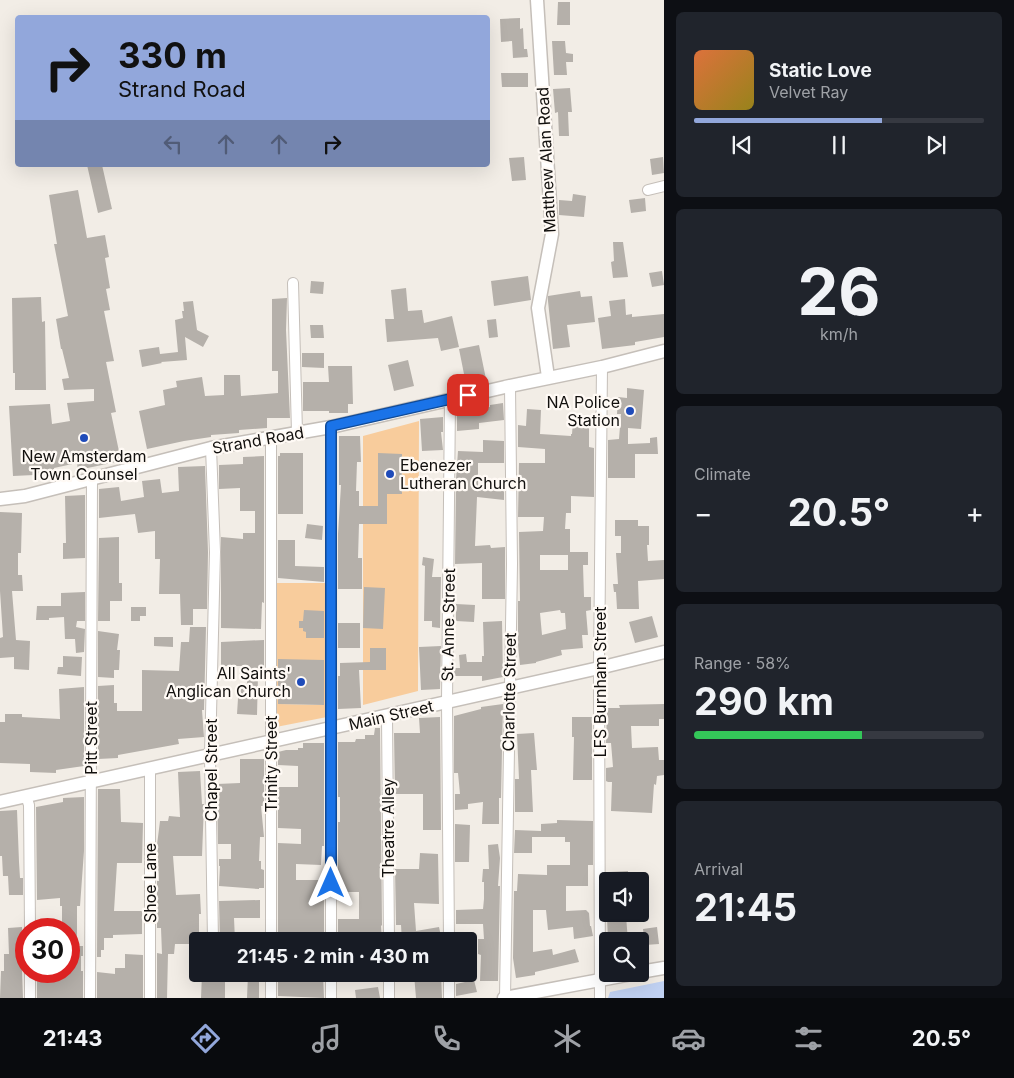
<!DOCTYPE html>
<html lang="en">
<head>
<meta charset="utf-8">
<style>
  :root { --surface:#171b24; --page:#20242c; --text:#f1f3f6; --muted:#9ea1a6; --line:#363941; --accent:#92a7db }
  body { margin:0; font-family:Inter,sans-serif; background:var(--page); color:var(--text); height:100vh; display:flex; flex-direction:column; font-size:19px; white-space:nowrap }
  * { box-sizing:border-box; margin:0 }
  p { font-size:16px; color:var(--muted) }
  .icon { flex:none; width:28px; height:28px; fill:none; stroke:currentColor; stroke-width:2; stroke-linecap:round; stroke-linejoin:round }
  .map { position:relative; flex:1; overflow:hidden }
  .sheet { display:flex; flex-direction:column; gap:12px; padding:12px; background:#0d0f14; width:350px }
  .sheet>* { flex:none }
  .top-card { position:absolute; left:15px; top:15px; width:475px; height:152px; border-radius:5px; box-shadow:0 5px 20px #0002; background:#92a7db; color:#111; overflow:hidden }
  .controls { position:absolute; left:599px; top:872px; display:grid; gap:10px }
  .controls a { display:grid; place-items:center; width:50px; height:50px; border-radius:5px; background:var(--surface); box-shadow:0 5px 20px #0002; font-size:25px }
  .speed { position:absolute; left:15px; top:918px; display:flex; gap:10px; font-size:25px; font-weight:700; text-align:center }
  .speed>* { display:grid; place-content:center; width:65px; height:65px; border-radius:50%; background:var(--surface); box-shadow:0 5px 20px #0002; line-height:1 }
  .speed .limit { border:8px solid #d22; background:#fff; color:#111 }
  .pin { position:absolute; display:grid; place-items:center; width:42px; height:42px; color:#fff; margin:-21px; border-radius:10px; box-shadow:0 2px 8px #0006 }
  .me { position:absolute; width:55px; margin:-28px; rotate:0deg; stroke-linejoin:round; filter:drop-shadow(0 0 4px #0008) }
  .turn { display:flex; align-items:center; gap:18px; height:105px; padding:0 20px; font-size:22px }
  .turn .icon { width:65px; height:65px; stroke-width:2.5 }
  .turn b { display:block; font-size:35px; line-height:42px }
  .lanes { display:flex; align-items:center; height:48px; padding:0 20px; background:#0003; justify-content:center; gap:25px; direction:ltr }
  .lanes .off { opacity:.35 }
  .big { font-size:38px; font-weight:700; line-height:1.1 }
  .sheet .widget { flex:1; display:flex; flex-direction:column; justify-content:center; gap:8px; min-width:0; padding:0 18px; border-radius:8px; background:var(--page) }
  .sheet .dial { align-items:center; gap:0 }
  .dial b { font-size:65px; line-height:1 }
  .song { display:flex; align-items:center; gap:15px }
  .cover { width:60px; height:60px; border-radius:8px; background:linear-gradient(135deg,hsl(20 70% 55%),hsl(50 70% 35%)) }
  .played { height:5px; border-radius:2px; background:linear-gradient(90deg,var(--accent) 65%,var(--line) 65%) }
  .keys { display:flex; justify-content:space-around; direction:ltr }
  .heat { display:flex; justify-content:space-between; align-items:center; font-size:28px; direction:ltr }
  .charge { height:8px; border-radius:4px; background:linear-gradient(90deg,#34c759 58%,var(--line) 0) }
  .trip { position:absolute; left:189px; top:932px; width:288px; height:50px; border-radius:5px; background:var(--surface); box-shadow:0 5px 20px #0002; font-weight:700; line-height:50px; text-align:center }
  .dock { display:flex; height:80px; justify-content:space-around; align-items:center; background:#090b0e; color:var(--muted) }
  .dock .icon { width:35px; height:35px }
  .dock .selected { color:var(--accent) }
  .dock b { font-size:22px; color:var(--text) }
  main { display:flex; flex:1; min-height:0 }
  .map>svg:first-child { display:block }
</style>
</head>
<body>
<main>
<div class="map">
<svg width="664" height="998" viewBox="0 0 664 998">
  <rect width="100%" height="100%" fill="#f2ede6"/>
  <path fill="#f8cc9c" fill-rule="evenodd" d="M419,421L418,691L363,705V436ZM378,454H402V494Z
    M277,583H326L327,717L276,727ZM279,659L323,705L278,704Z"/>
  <path fill="#c1d2f3" d="M664,981V998H608L610,992Z"/>
  <path fill="#b5b0aa" fill-rule="evenodd" d="M558,2H570V25H557Z
    M520,18V29L523,28L524,49H527L528,57L513,58L512,41L501,42L500,19Z
    M552,41H565L566,53L573,54V62H566L567,75H554Z
    M501,73H528V87H502Z
    M570,88L572,112H568L569,136H559L558,112L555,113L553,89Z
    M524,157L526,180L512,181L509,158Z
    M663,157L664,173L652,175L650,159Z
    M87,165H102L112,209L98,213Z
    M78,190L87,238L105,235L109,257L105,258L110,288L106,289L110,310L104,311L114,361L106,362L116,412L111,413L121,461L78,470L77,463L54,468L55,474L13,476L9,406L50,404L52,424L70,421L67,403L94,401V389L64,390L62,379L69,378L62,349H61L56,319L68,316L54,244H57L49,195Z
    M573,194L586,196L584,217L559,215V200L572,201Z
    M645,198L646,211L631,213L629,200Z
    M613,242H623L628,277L613,278L611,262L614,261Z
    M662,271L664,285L652,287L649,273Z
    M528,276L531,300L494,306L491,281Z
    M311,281L324,282L323,294L310,293Z
    M406,288L408,311L422,310L424,323L452,316L459,347L441,351L438,338L387,342L385,319H394L391,290Z
    M580,291L581,297L592,296L595,322L567,325L570,347L553,349L548,301V296Z
    M41,297L42,322L45,321L46,390H15V373H13L12,298Z
    M287,298L286,330L290,418H267V428L239,430V433L211,435V437L184,441L147,449L139,411L165,405L163,390L177,387L176,381L202,377L205,396L224,395V375H240L241,396L278,393V371H272V299Z
    M625,299L626,315L632,314V317L664,314V337L635,342V345L602,349L598,318L611,316L609,301Z
    M193,301L197,330L209,336L203,347L185,337L187,360L161,362L162,363L142,367L139,350L159,347L160,354L178,352L175,320L183,318L182,311H184L183,302Z
    M496,319L498,337L489,338L487,320Z
    M310,325H323L324,338H311Z
    M479,345L486,379L466,384L459,349Z
    M302,353H324V368L302,367Z
    M408,360L414,386L394,391L388,365Z
    M328,366H352L353,404H348V413H329V411H303V382H329Z
    M627,388L644,390L641,429L628,428V444L650,443V438L657,437L658,454H635V478H608V440L619,439L621,414H617L618,397L627,398Z
    M503,403L504,420L479,423V429L457,431V410L490,407V405Z
    M527,409L541,410L540,434L571,436V434H572L573,421L589,422V447L594,448V497L571,496V513H566L565,529H570V552H588V565H583L584,597H591V610L586,611L588,635H582L583,648L561,650L562,655L536,662V663L520,665L518,645V601H520L519,532L543,531L544,517H518L519,463H545V449L518,447V425L526,426ZM540,555H568V570H540ZM560,610L561,613H565L566,629L542,635L540,613Z
    M443,417V432H441L443,450L422,451L420,419Z
    M339,436H360L361,462H357L356,491H359V506H378V453L402,454V494H387V524H359L358,558H362V589H338V534L341,485H339Z
    M483,440L504,441V463H478V488L504,490V500L477,497L475,546L490,545L491,548L505,547V599H482V563L455,564L456,479L458,451L483,452Z
    M280,453H303V514H278V456H280Z
    M264,456V603L262,602L261,629L221,628V537L243,539V533H255V511H240V488L219,489V465L243,464V457Z
    M205,466L208,552L207,609H193V625H181L180,594H159L160,559H155V531L138,533L135,514L99,518V489L119,487L121,501L144,497L142,481L160,479L162,493L179,491L178,467Z
    M85,495V558L63,559V543H66L65,496Z
    M0,512L22,513L21,553H18V575H22L23,591H12L16,640L30,641L29,670L14,669V657L0,658V638L3,637L0,591Z
    M615,520H638V526H649V545H647L648,561L664,560V579L638,581L639,609H617L616,592H614L613,584H618L616,553H621V536H615Z
    M307,524L323,526L322,540L305,538Z
    M119,537V583H122V601H110V621H98L99,538Z
    M278,540H295V566L324,567V582L278,578Z
    M423,557L434,559L432,577H441L440,628L432,627V621H424L425,566L422,565Z
    M364,587L385,588L383,629L363,628Z
    M85,592V621H77L76,627L85,629L84,652L76,653L75,639H65L64,617L49,618V620H36L37,606H61V593Z
    M456,604L475,605L474,622L456,621Z
    M131,607H146V616H140V621H131Z
    M304,610L324,611V638H306V632L303,631V628H299V621H303Z
    M652,616L658,637L635,643L629,622Z
    M502,621L503,677L482,681V676H454V668H460L459,655L466,654L467,662H482V656H484L483,622Z
    M338,623H360V648H338Z
    M190,627H206L204,710H202L204,737L178,739L179,744L118,755V758L98,759V686L114,685V703H117V711H142V670L179,671L181,642H189Z
    M98,631L119,634L117,650H120L119,670H114V678L98,677Z
    M154,637H173V647L154,646Z
    M264,640V675H258L257,715L237,714L239,683L247,684V666H221V642Z
    M441,646L440,689L421,690L419,647Z
    M370,648H386V670H359L361,708L338,709V676H340V663L370,662Z
    M63,656L82,657L81,676L57,674L58,667H63Z
    M278,659L324,660V705L278,704Z
    M84,687V766L56,770V773L30,772V764L0,763V722H5V714H22V717L60,719L59,689Z
    M503,704L501,798H499V824H482L483,802L468,804V809L455,810V794H460L458,773H454V716L481,709V707Z
    M664,704V719H659V726H631L632,748L658,747L659,760H664V775L657,776L656,785L654,784L652,813L611,811L612,782H608L606,781V768L613,767L611,743H606L607,708H620L619,705Z
    M440,717L441,830H423V794H395L394,733H420L419,718Z
    M572,717H592V780H573L574,737H572Z
    M375,728H380L382,925L381,926L382,941H338V919H359V892H338V822H340V797H338V742H355L356,739H365V735H374Z
    M534,733L537,770H531L533,812H515V779H519L517,734Z
    M303,743H324V846H322L321,865L296,864V880H324V937L296,936V941H278V843L301,844V829L278,828V787H298V766L278,765V752L286,750H298V748H303Z
    M240,759H264V806H261L264,837H260L259,861H261V869L264,870V888H259V889L219,886L220,866H219V859H231V844H218L217,784L240,783Z
    M200,771L202,804H204L202,856H173L176,895L200,894L201,914H199V941L198,944H175L174,954H164H168L167,998H157V953L162,954L161,928H157V881H159L157,845L160,821H168L169,816L180,817L178,772Z
    M98,789H120L121,822L143,823L142,863H117L114,911H142V934L113,935V938H104V950H101V957H97Z
    M84,797V851L80,906H77V946H83V956H81V971H83V998H37V971H69V929H62V906H60V898L37,900L36,807L63,802V798Z
    M17,810L19,862L20,878H23V895H9L8,876H3L2,856H0V811Z
    M557,820L593,821V865H588V886H566V911L586,910L589,913L590,926H591L593,936L574,939L573,927L548,930L546,910H533V952L552,949L553,955L575,949L579,962L535,972V975L516,978L513,958L514,891H517L518,874L547,875V865H570V842H565V837H532V853H514L515,830L541,831V824L557,823Z
    M455,824L470,825L469,862H455Z
    M498,844L500,858L498,886H500L498,981H480L481,955L478,954V939H484L483,924H456V910L483,909L484,899V882H482L483,869H489L488,845Z
    M420,853L438,854L439,904L414,903L416,931L439,927L442,941H402L401,925H396L395,869H419Z
    M628,871V881H609V872Z
    M260,900V918H234L235,941H220L219,901Z
    M626,916L628,941H608L607,917Z
    M22,927L23,944H21L23,998H0L1,971H4V954H9L8,928Z
    M657,927L659,944L645,945L643,929Z
    M125,954L143,955V998H97V972L115,974V968H125Z
    M202,974H225V998H201Z
    M248,974H259V998H247Z
    M278,974H323L324,998L278,996Z
    M414,974H441L442,998H416Z
    M474,980L477,992L456,996V984Z
    M378,987L380,998H356L355,990Z"/>
  <g fill="none" stroke-linecap="round" stroke-linejoin="round">
    <g stroke="#c5bfb9" stroke-width="12">
      <path id="minor" d="M648,190L664,186
        M293,283L297,432
        M331,427V941
        M211,448L215,552L210,755L213,941
        M387,716L389,941
        M26,796L29,805L30,929
        M271,941V436
        M449,941L447,702L450,400
        M30,971V998
        M389,974V998
        M449,974V998
        M90,998L92,478
        M150,998V768
        M271,998V974
        M331,998V974
        M505,998L512,564L510,386
        M600,998L599,668L602,367"/>
    </g>
    <g stroke="#c5bfb9" stroke-width="15">
      <path id="tertiary" d="M537,0L552,234L538,308L548,377
        M0,499L25,496L211,448L331,427L505,387L602,367L664,351
        M0,802L599,668L664,652
        M640,972L664,968
        M504,998L632,974"/>
    </g>
    <use href="#minor" stroke="#fff" stroke-width="10"/>
    <use href="#tertiary" stroke="#fff" stroke-width="12"/>
  </g>
  <g fill="none" stroke-linecap="round" stroke-linejoin="round">
    <g stroke="#114b97" stroke-width="12">
      <path id="route" d="M331,883V426L468,395"/>
    </g>
    <use href="#route" stroke="#1a73e8" stroke-width="9"/>
  </g>
  <g fill="#1f4bb9" stroke="#fffaf5" stroke-width="2">
    <circle cx="630" cy="411" r="5"/>
    <circle cx="84" cy="438" r="5"/>
    <circle cx="390" cy="474" r="5"/>
    <circle cx="301" cy="682" r="5"/>
  </g>
  <g text-anchor="middle" stroke-width="4.5" stroke-linejoin="round" paint-order="stroke">
    <g font-size="16" fill="#12100e" stroke="#fffaf5">
      <text transform="translate(546 160) rotate(-93)" y="6">Matthew Alan Road</text>
      <text transform="translate(258 440) rotate(-10)" y="6">Strand Road</text>
      <text transform="translate(448 625) rotate(-89)" y="6">St. Anne Street</text>
      <text transform="translate(600 682) rotate(-90)" y="6">LFS Burnham Street</text>
      <text transform="translate(509 692) rotate(-89)" y="6">Charlotte Street</text>
      <text transform="translate(391 715) rotate(-13)" y="6">Main Street</text>
      <text transform="translate(91 738) rotate(-90)" y="6">Pitt Street</text>
      <text transform="translate(271 764) rotate(-90)" y="6">Trinity Street</text>
      <text transform="translate(211 770) rotate(-90)" y="6">Chapel Street</text>
      <text transform="translate(388 828) rotate(-90)" y="6">Theatre Alley</text>
      <text transform="translate(150 883) rotate(-90)" y="6">Shoe Lane</text>
    </g>
    <g font-size="16" fill="#12100e" stroke="#fffaf5" text-anchor="end">
      <text x="620" y="408">NA Police<tspan x="620" dy="18">Station</tspan></text>
      <text x="84" y="462" text-anchor="middle">New Amsterdam<tspan x="84" dy="18">Town Counsel</tspan></text>
      <text x="400" y="471" text-anchor="start">Ebenezer<tspan x="400" dy="18">Lutheran Church</tspan></text>
      <text x="291" y="679">All Saints'<tspan x="291" dy="18">Anglican Church</tspan></text>
    </g>
  </g>
</svg>
<div class="controls">
<a><svg class="icon" aria-label="sound" viewBox="0 0 24 24"><path d="M4 9h4l5-4v14l-5-4H4zM17 9q2 3 0 6"/></svg></a>
<a><svg class="icon" aria-label="search" viewBox="0 0 24 24"><circle cx="10" cy="10" r="6"/><path d="M15 15l6 6"/></svg></a>
</div>
<div class="speed"><div class="limit">30</div></div>
<div class="pin" style="left:468px;top:395px;background:#d93025"><svg class="icon" aria-label="arrive" viewBox="0 0 24 24"><path d="M6 21V4h12l-3 4 3 4H6"/></svg></div>
<svg class="me" style="left:331px;top:883px" viewBox="-20 -20 40 40"><path d="M0-17L14 15 0 8-14 15z" fill="#1a73e8" stroke="#fff" stroke-width="4"/></svg>
<div class="trip">21:45 · 2 min · 430 m</div>
<div class="top-card">
<div class="turn"><svg class="icon" aria-label="right" viewBox="0 0 24 24"><path d="M7 20v-9h11M14 6l5 5-5 5"/></svg><div><b>330 m</b>Strand Road</div></div>
<div class="lanes"><svg class="icon off" aria-label="left" viewBox="0 0 24 24"><path d="M17 20v-9H6M10 6l-5 5 5 5"/></svg><svg class="icon off" aria-label="ahead" viewBox="0 0 24 24"><path d="M12 20V5M6 11l6-6 6 6"/></svg><svg class="icon off" aria-label="ahead" viewBox="0 0 24 24"><path d="M12 20V5M6 11l6-6 6 6"/></svg><svg class="icon" aria-label="right" viewBox="0 0 24 24"><path d="M7 20v-9h11M14 6l5 5-5 5"/></svg></div>
</div>
</div>
<section class="sheet">
<div class="widget">
<div class="song"><i class="cover"></i><div><b>Static Love</b><p>Velvet Ray</p></div></div>
<div class="played"></div>
<div class="keys"><svg class="icon" aria-label="previous" viewBox="0 0 24 24"><path d="M18 5L8 12l10 7zM5 5v14"/></svg><svg class="icon" aria-label="pause" viewBox="0 0 24 24"><path d="M8 5v14M16 5v14"/></svg><svg class="icon" aria-label="next" viewBox="0 0 24 24"><path d="M6 5l10 7-10 7zM19 5v14"/></svg></div>
</div>
<div class="widget dial"><b>26</b><p>km/h</p></div>
<div class="widget"><p>Climate</p>
<div class="heat"><a>−</a><b class="big">20.5°</b><a>+</a></div>
</div>
<div class="widget"><p>Range · 58%</p><b class="big">290 km</b><div class="charge"></div></div>
<div class="widget"><p>Arrival</p><b class="big">21:45</b></div>
</section>
</main>
<nav class="dock">
<b>21:43</b>
<svg class="icon selected" aria-label="directions" viewBox="0 0 24 24"><path d="M12 3l9 9-9 9-9-9zM9 14v-3h6M13 9l2 2-2 2"/></svg>
<svg class="icon" aria-label="music" viewBox="0 0 24 24"><path d="M9 18V5l10-2v13"/><circle cx="6" cy="18" r="3"/><circle cx="16" cy="16" r="3"/></svg>
<svg class="icon" aria-label="phone" viewBox="0 0 24 24"><path d="M5 4h4l2 5-3 2q2 4 5 5l2-3 5 2v4C11 20 4 13 5 4z"/></svg>
<svg class="icon" aria-label="climate" viewBox="0 0 24 24"><path d="M12 3v18M4 7l16 10M4 17L20 7"/></svg>
<svg class="icon" aria-label="car" viewBox="0 0 24 24"><path d="M5 17H2v-5l4-1 3-4h7l3 4 3 1v5h-3M9 17h6M6 11h13"/><circle cx="7" cy="17" r="2"/><circle cx="17" cy="17" r="2"/></svg>
<svg class="icon" aria-label="filters" viewBox="0 0 24 24"><path d="M4 7h16M4 17h16"/><circle cx="9" cy="7" r="2"/><circle cx="15" cy="17" r="2"/></svg>
<b>20.5°</b>
</nav>
</body>
</html>
